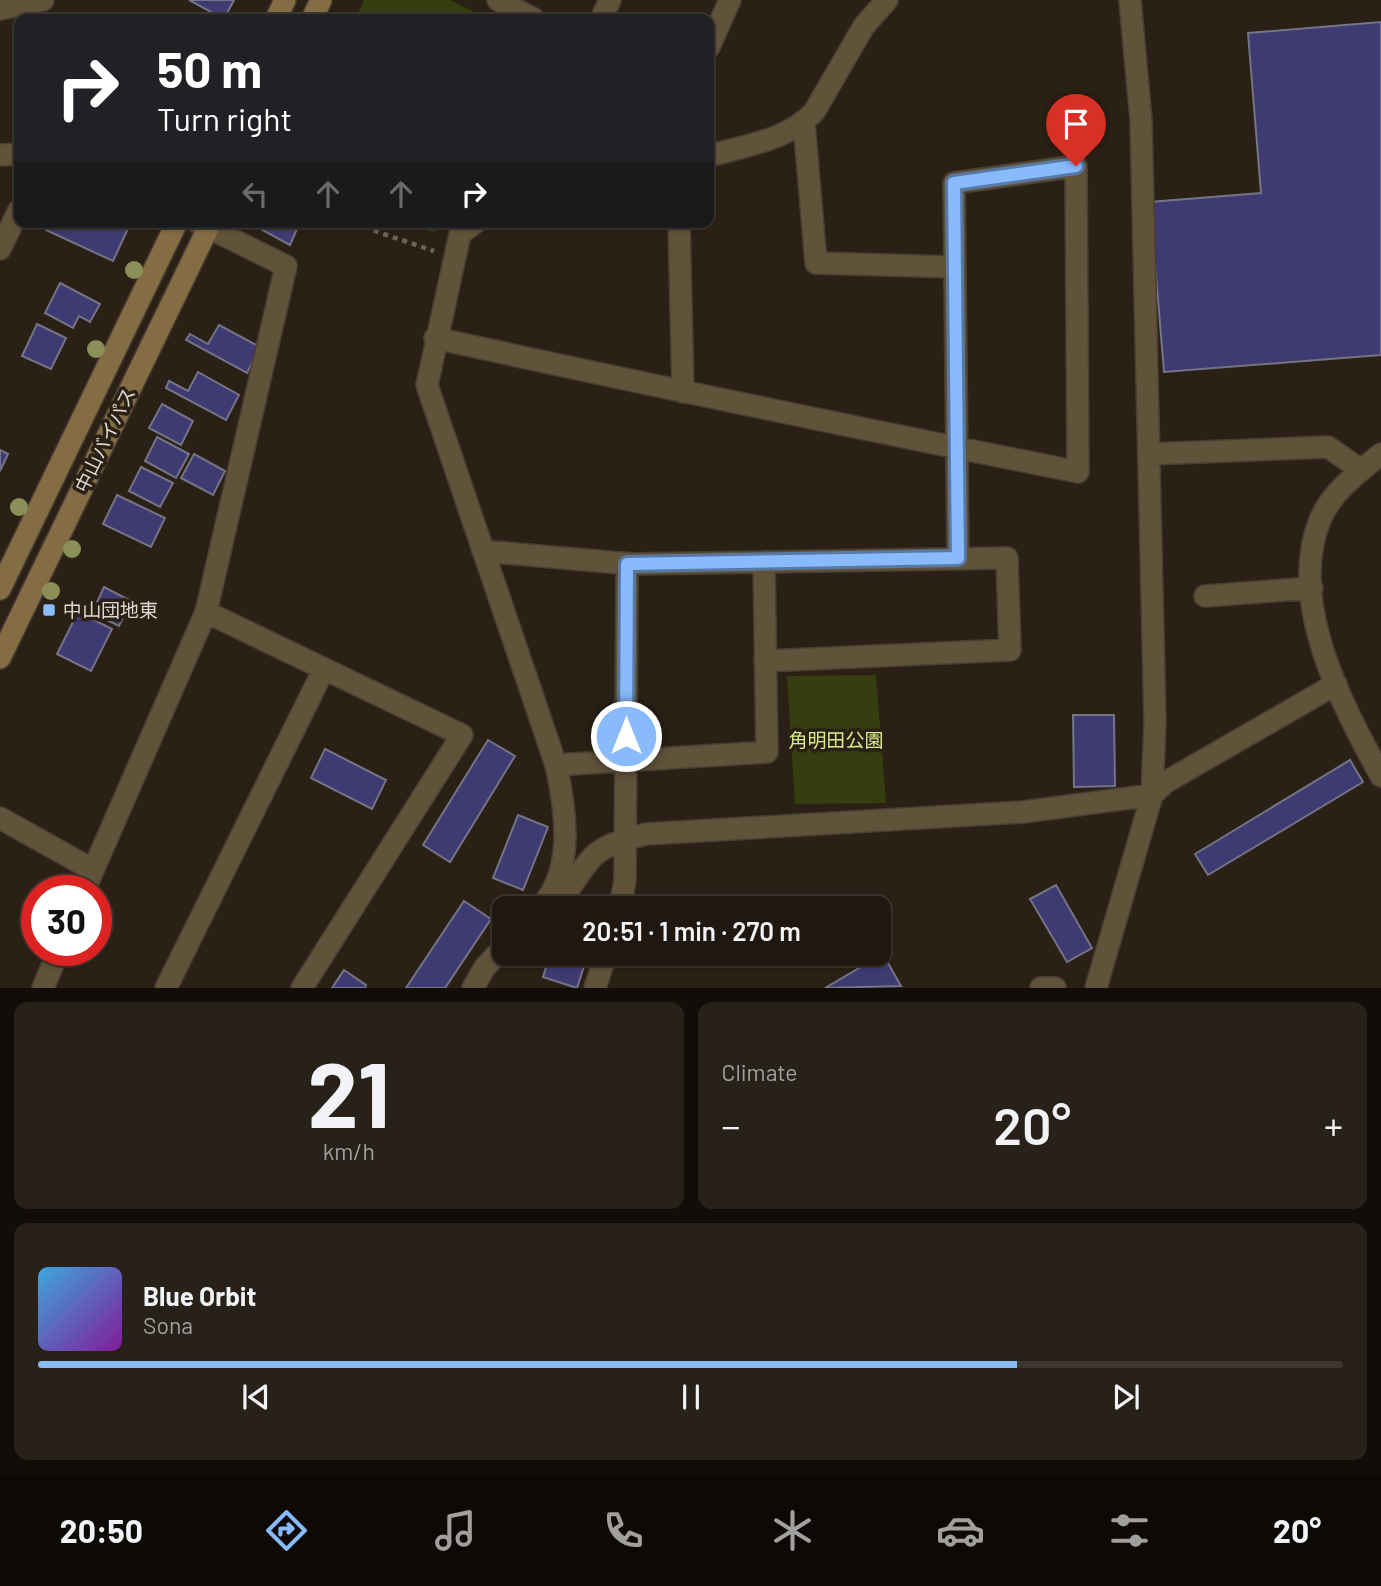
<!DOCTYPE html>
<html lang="en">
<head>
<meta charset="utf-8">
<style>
  :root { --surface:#201810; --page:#282119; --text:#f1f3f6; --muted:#a2a09f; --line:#3d3730; --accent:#88bafc }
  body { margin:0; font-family:Barlow,"Noto Sans JP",sans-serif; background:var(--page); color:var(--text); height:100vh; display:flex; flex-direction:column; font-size:26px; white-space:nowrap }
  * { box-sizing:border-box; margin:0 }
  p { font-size:23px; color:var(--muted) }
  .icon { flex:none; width:38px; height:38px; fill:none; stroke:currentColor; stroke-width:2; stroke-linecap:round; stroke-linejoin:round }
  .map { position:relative; height:988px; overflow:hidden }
  .panel { display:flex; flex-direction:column; gap:14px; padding:14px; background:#120d09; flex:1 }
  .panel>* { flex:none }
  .top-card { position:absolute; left:14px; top:14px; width:700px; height:214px; border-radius:14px; box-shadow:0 2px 5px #0004,0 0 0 2px var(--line); background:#202124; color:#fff; overflow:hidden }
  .speed { position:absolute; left:21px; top:875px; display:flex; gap:14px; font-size:35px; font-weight:700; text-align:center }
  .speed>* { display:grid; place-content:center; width:91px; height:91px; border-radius:50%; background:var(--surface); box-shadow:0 2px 5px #0004,0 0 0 2px var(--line); line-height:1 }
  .speed .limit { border:10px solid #d22; background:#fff; color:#111 }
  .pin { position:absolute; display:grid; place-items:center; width:60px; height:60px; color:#fff; margin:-72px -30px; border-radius:50% 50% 50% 0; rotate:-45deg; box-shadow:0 0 7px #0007 }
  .pin .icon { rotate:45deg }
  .me { position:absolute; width:77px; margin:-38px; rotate:0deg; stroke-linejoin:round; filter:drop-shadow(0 0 5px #0008) }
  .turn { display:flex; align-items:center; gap:24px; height:147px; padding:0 28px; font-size:32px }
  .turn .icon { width:91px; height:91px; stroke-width:2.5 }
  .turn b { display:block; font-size:49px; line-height:60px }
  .lanes { display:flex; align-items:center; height:66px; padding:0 28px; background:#0003; justify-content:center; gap:35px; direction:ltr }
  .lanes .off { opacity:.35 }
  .big { font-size:52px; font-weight:600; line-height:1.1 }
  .panel .widget { flex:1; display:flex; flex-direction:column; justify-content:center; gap:10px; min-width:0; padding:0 24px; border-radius:14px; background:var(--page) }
  .panel .dial { align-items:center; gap:0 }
  .dial b { font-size:91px; line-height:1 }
  .song { display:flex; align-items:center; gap:21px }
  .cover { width:84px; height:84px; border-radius:10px; background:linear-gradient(135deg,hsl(200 70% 55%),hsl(290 70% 35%)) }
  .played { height:7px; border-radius:4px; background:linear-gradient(90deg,var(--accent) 75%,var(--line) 75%) }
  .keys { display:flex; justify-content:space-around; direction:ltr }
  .heat { display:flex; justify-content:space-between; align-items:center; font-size:38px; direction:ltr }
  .panel .tiles { flex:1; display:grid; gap:14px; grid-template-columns:1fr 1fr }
  .widget:last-child { grid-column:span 2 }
  .trip { position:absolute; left:492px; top:896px; width:399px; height:70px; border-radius:14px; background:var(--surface); box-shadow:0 2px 5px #0004,0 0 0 2px var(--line); font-weight:600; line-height:70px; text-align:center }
  .dock { display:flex; height:112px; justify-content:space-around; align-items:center; background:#0d0a06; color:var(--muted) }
  .dock .icon { width:49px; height:49px }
  .dock .on { color:var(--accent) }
  .dock b { font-size:32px; color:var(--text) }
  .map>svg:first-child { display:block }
</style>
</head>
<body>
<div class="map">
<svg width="1381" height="988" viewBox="0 0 1381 988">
  <rect width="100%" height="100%" fill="#2b2015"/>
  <path fill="#353e0f" d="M364,0H450L489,19H355Z
    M379,222H443L435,232Z
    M876,675L886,803L795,804L787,676Z"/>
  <path fill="#3f3b72" stroke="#737485" stroke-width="2" d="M189,0H234L224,19Z
    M1381,22V355L1164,372L1150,202L1261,193L1248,33Z
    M50,222H131L113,261L46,230Z
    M248,222H300L290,245Z
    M60,283L100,304L90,322L79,316L73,328L45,313Z
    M37,324L66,338L51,369L22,356Z
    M219,325L260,347L247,373L186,340L190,334L208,344Z
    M198,372L239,395L226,420L166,388L169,381L188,391Z
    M162,404L193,421L181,445L149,428Z
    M157,437L189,454L176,478L145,461Z
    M0,450L8,454L0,471Z
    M194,454L225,471L213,495L181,478Z
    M141,467L173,483L160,507L129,491Z
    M117,495L165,518L151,547L103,524Z
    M104,587L131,601L119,626L92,613Z
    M78,612L112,629L91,671L57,654Z
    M1073,715H1114L1115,786L1074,787Z
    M488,740L515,756L450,862L423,845Z
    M325,749L386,780L372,809L311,778Z
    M1350,760L1363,782L1208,875L1195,854Z
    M518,815L548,827L523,890L493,878Z
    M1056,885L1092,948L1067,962L1030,899Z
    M464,901L491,919L445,988H406Z
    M550,954H588L577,988L543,977Z
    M883,954L901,986L825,988Z
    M344,970L366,985L365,988H332Z"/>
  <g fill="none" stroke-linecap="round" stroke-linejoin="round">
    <g stroke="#483d33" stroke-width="24">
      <path id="street" d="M498,0L534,19
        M0,9L43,0
        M601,19L610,0
        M709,47L730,0
        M804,122L816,263L955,267
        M0,155L19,154
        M709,156C746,145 786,141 814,112L864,26L887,0
        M476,222L460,234L427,385L556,765C566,811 575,871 540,908
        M679,222L683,392
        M0,249L19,210
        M435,338C649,385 863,429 1078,472L1076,166L954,183L958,558
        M1149,454L1328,447L1361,470
        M1381,454C1359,472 1331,492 1320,520C1287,602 1342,705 1381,776
        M483,551L632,564L1007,558L1010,650L765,661
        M1205,596L1312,588
        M206,612L462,735L302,988
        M556,765L767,752L764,562
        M0,818L93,870
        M84,891L206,612L286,266L197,222
        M552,908C569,894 576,876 590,860C603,844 627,839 646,834L1023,812L1152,795L1155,723L1141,120L1130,0
        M620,908L625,880L627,564
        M43,988L59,950
        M166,988L324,669
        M473,988L485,967L504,947
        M595,988L606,954
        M1041,988H1055
        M1096,988L1152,795L1166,782L1336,684"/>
    </g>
    <g stroke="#483d33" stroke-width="24">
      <path id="secondary" d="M276,19L285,0
        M312,19L321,0
        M0,589L177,222
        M0,658L211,222"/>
    </g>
    <path stroke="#6c6258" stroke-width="4.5" stroke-dasharray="5 5" stroke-linecap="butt" d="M373,222L372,230L434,251"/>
    <use href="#street" stroke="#61523a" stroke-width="21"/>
    <use href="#secondary" stroke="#846c45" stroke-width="21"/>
  </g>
  <g fill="#8a9057">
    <circle cx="134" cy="270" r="9"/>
    <circle cx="96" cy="349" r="9"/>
    <circle cx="19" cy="507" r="9"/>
    <circle cx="72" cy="549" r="9"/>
    <circle cx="51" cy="591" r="9"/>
  </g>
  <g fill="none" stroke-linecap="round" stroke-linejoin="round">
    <g stroke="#5879a4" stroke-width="18">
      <path id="route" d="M626,736L627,564L958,558L954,183L1076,166"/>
    </g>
    <use href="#route" stroke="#88bafc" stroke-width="12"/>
  </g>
  <rect fill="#88bafc" stroke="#2b2015" stroke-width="2.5" x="42" y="603" width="14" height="14" rx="3.5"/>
  <g text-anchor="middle" stroke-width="7" stroke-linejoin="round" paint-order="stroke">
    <g font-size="19" fill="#dfd7cf" stroke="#2b2015">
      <text transform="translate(105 440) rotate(-64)" y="7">中山バイパス</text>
    </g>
    <g font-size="19" fill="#dfd7cf" stroke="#2b2015" text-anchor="start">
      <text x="63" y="617">中山団地東</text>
    </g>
    <g font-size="19" fill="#d7ec8d" stroke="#2b2015">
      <text x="836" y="747">角明田公園</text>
    </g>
  </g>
</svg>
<div class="speed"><div class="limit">30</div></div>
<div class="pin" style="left:1076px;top:166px;background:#d93025"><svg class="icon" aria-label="arrive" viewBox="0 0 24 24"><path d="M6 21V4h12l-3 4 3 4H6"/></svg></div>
<svg class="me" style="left:626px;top:736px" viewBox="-20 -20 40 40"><circle r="17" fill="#88bafc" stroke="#fff" stroke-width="3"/><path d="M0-11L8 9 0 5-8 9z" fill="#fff"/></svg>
<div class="trip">20:51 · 1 min · 270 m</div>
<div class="top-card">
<div class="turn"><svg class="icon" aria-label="right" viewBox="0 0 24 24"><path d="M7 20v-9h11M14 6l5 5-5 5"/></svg><div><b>50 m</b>Turn right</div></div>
<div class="lanes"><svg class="icon off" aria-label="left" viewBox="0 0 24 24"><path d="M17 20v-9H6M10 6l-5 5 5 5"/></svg><svg class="icon off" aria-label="ahead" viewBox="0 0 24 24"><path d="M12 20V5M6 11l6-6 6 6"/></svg><svg class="icon off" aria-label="ahead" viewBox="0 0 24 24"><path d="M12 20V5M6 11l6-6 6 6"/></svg><svg class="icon" aria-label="right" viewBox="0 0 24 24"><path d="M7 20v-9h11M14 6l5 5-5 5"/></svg></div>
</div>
</div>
<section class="panel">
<div class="tiles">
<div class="widget dial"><b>21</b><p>km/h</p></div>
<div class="widget"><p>Climate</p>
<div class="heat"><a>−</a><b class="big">20°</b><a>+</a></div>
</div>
<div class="widget">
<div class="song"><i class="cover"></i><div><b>Blue Orbit</b><p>Sona</p></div></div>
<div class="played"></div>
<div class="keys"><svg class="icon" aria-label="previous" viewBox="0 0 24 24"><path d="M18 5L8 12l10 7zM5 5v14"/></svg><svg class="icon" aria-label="pause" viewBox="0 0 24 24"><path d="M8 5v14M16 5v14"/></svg><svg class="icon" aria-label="next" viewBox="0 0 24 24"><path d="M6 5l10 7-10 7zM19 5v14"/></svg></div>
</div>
</div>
</section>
<nav class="dock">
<b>20:50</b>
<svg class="icon on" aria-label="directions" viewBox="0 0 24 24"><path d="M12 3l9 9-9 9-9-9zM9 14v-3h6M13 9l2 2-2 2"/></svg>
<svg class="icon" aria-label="music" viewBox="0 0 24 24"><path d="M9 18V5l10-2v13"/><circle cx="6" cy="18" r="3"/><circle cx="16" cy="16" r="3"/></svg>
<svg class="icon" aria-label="phone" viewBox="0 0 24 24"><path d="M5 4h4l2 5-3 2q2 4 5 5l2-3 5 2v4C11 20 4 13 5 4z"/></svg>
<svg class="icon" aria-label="climate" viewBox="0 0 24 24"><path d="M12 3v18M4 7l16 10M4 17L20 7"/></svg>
<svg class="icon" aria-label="car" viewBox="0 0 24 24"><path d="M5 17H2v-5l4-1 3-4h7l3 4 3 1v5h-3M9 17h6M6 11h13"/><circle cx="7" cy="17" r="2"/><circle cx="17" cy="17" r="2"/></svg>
<svg class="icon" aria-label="filters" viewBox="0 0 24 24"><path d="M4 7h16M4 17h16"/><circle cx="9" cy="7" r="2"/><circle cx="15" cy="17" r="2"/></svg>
<b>20°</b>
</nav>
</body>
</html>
